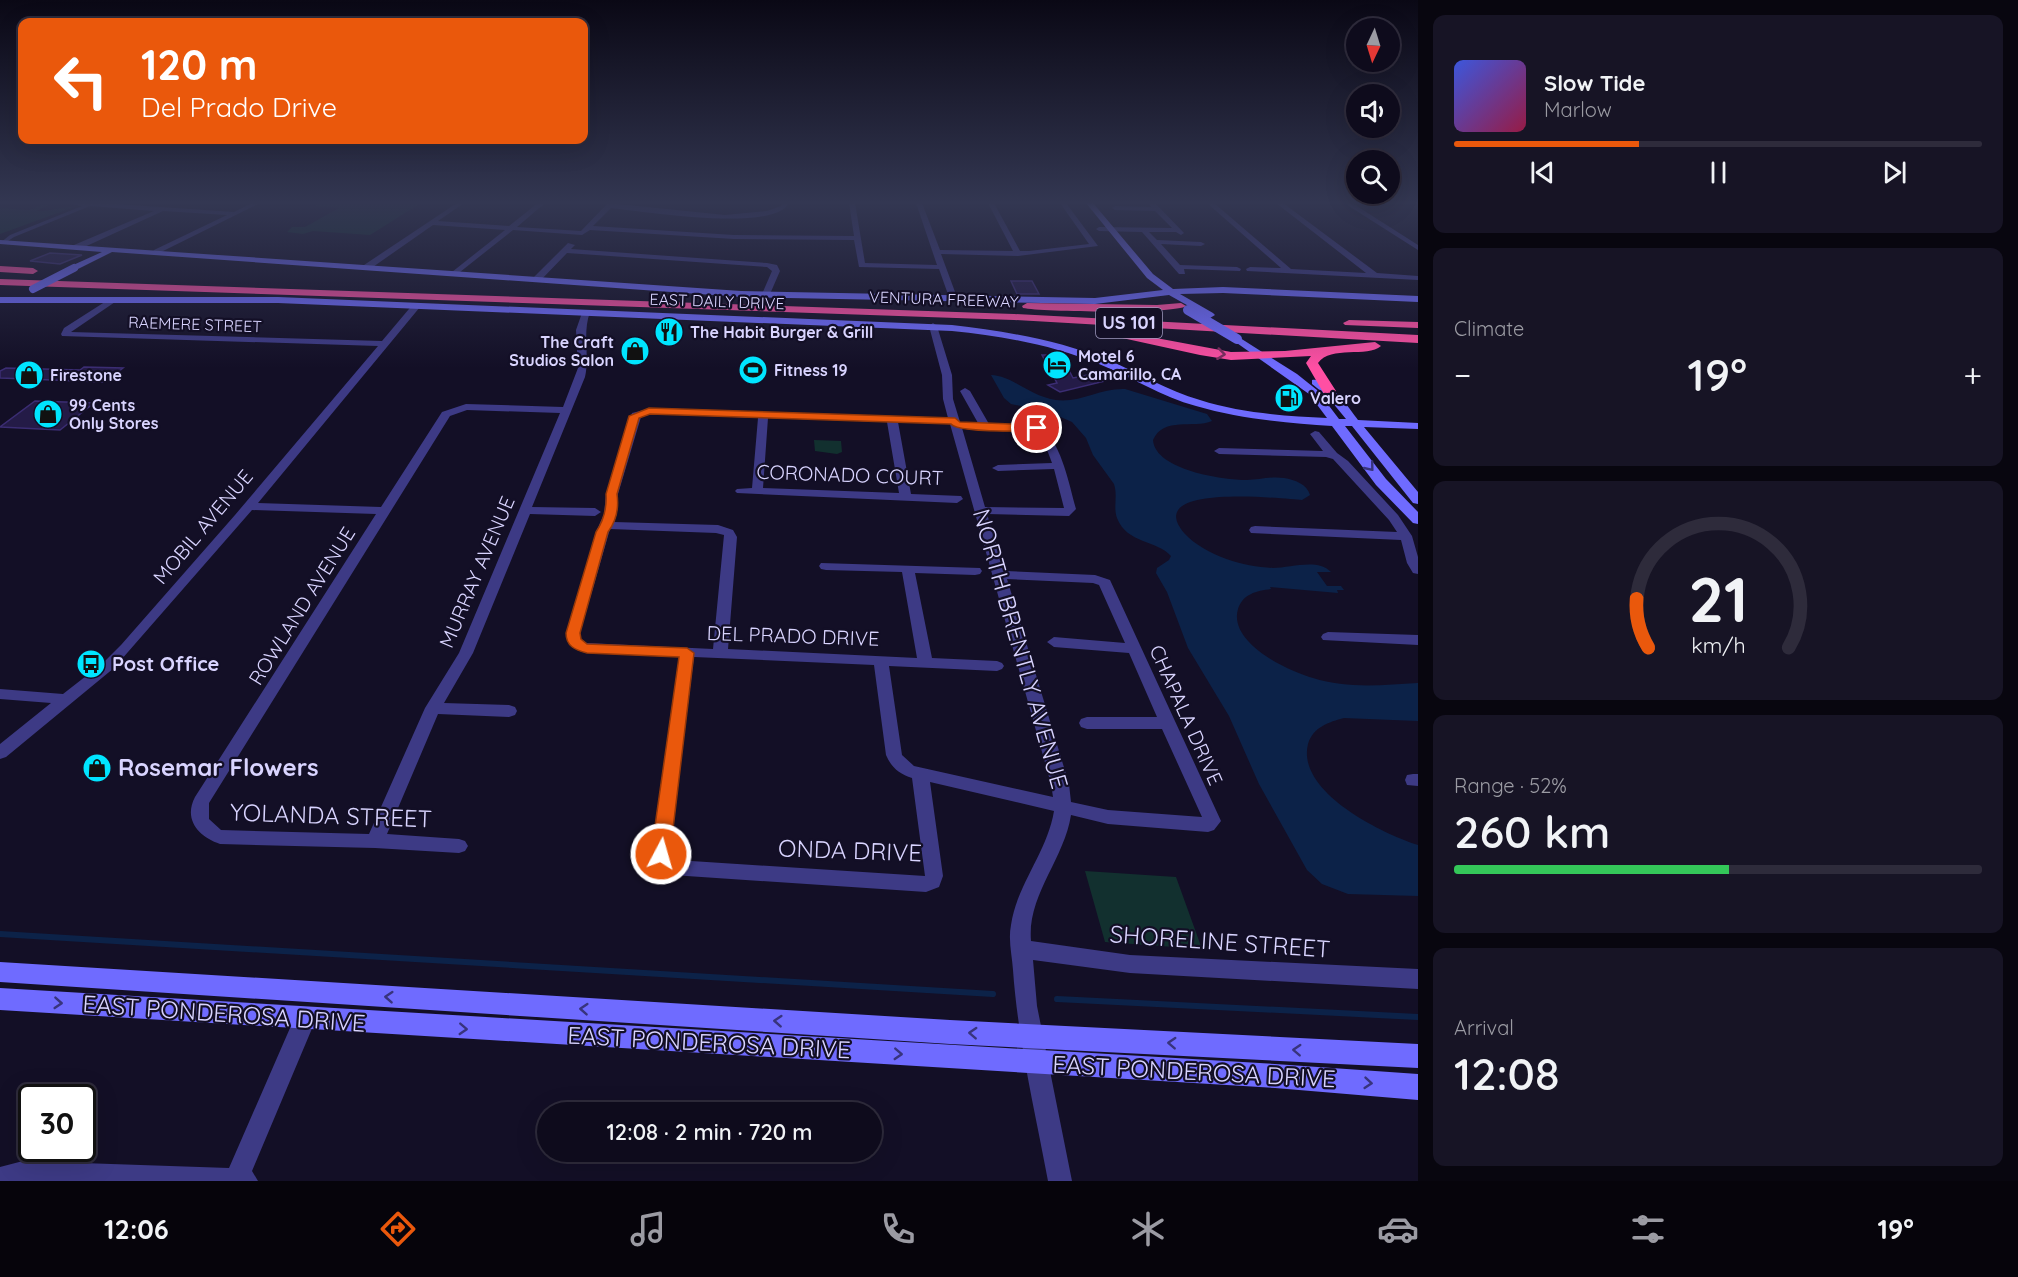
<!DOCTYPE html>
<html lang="en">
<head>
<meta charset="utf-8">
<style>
  :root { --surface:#0e0b1c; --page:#171425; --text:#f1f3f6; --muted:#9b9ba3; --line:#2e2b3b; --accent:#ea580c }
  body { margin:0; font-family:Quicksand,sans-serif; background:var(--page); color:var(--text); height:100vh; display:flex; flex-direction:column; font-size:22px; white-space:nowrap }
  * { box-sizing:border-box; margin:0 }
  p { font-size:20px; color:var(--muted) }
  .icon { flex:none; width:33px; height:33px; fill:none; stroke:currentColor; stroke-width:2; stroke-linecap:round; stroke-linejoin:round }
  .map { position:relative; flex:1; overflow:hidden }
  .side { display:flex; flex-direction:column; gap:15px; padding:15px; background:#08060f; width:600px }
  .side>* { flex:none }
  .guide { position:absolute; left:18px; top:18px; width:570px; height:126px; border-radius:12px; box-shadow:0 6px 24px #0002,0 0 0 2px var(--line); background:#ea580c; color:#fff; overflow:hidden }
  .needle { width:39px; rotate:184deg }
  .fabs { position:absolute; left:1346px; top:18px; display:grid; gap:12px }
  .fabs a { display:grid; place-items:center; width:54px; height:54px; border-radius:50%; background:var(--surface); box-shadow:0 6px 24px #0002,0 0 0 2px var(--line); font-size:30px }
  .speed { position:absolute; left:18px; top:1084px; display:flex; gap:12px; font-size:30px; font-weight:700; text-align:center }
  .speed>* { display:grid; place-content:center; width:78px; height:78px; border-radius:50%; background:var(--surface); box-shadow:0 6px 24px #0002,0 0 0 2px var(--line); line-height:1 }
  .speed .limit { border:3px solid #111; border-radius:9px; background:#fff; color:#111 }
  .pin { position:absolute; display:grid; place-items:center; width:51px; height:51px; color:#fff; margin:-26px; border:3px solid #fff; border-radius:50%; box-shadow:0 2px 6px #0007 }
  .me { position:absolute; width:66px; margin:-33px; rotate:6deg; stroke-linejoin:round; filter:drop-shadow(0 0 4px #0008) }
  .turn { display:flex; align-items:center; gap:21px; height:126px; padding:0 24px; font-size:27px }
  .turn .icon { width:78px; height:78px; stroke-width:2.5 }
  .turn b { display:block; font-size:42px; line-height:51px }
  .big { font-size:45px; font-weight:600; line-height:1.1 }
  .side .widget { flex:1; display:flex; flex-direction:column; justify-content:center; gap:9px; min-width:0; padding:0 21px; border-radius:12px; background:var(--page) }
  .side .dial { align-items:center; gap:0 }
  .dial svg { height:156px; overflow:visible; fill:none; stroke:var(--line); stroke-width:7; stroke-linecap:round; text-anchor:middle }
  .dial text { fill:var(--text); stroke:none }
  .song { display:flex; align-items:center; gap:18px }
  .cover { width:72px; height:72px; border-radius:9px; background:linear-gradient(135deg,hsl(230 70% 55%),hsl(340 70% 35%)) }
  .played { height:6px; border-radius:3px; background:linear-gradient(90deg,var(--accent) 35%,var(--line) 35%) }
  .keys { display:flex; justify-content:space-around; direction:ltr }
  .heat { display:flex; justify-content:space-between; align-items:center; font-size:33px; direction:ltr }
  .charge { height:9px; border-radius:4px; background:linear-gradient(90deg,#34c759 52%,var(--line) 0) }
  .trip { position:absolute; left:537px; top:1102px; width:345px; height:60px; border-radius:30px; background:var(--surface); box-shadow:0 6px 24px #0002,0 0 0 2px var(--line); font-weight:600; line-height:60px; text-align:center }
  .tabs { display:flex; height:96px; justify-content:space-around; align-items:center; background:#06040b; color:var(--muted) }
  .tabs .icon { width:42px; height:42px }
  .tabs .current { color:var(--accent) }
  .tabs b { font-size:27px; color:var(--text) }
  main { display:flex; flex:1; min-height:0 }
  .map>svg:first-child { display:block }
</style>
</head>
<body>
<main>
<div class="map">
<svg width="1418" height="1181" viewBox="0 0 1418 1181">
  <rect width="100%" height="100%" fill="#130f26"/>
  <path fill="#12302f" d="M320,203H421L370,235L313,231L303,234L287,232L292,227H305L339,208L315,206Z
    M42,205H49L36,211C50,212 60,206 74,207L0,234V208L29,210Z
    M814,440L841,441L842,452L837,454L815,451Z
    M1085,871L1176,877L1202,949L1105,942Z"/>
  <path fill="#0c2248" d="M991,375C1013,376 1030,396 1056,400C1081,403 1100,388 1125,389L1207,414L1212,421C1193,429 1164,416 1153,440C1155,470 1223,480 1247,480C1259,480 1271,476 1284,478C1295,480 1307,484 1310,495L1302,500C1285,499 1139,482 1185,534C1206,556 1245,567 1273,568C1291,568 1317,558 1331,572H1317L1327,586H1341L1344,590H1337L1338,593L1270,587L1271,589C1256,591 1243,594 1238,609C1228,643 1288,671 1313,678C1347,689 1383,685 1418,683V721L1344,718C1329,722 1313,727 1308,744C1296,792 1383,834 1418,845V896L1348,894L1322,884L1307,870L1259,784L1229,716L1188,648L1167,592L1156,573L1157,568L1169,560L1171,556C1157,540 1127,544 1117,518C1113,507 1118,496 1114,484L1093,455L1086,438L1072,422L1049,412L1011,404L1004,398Z"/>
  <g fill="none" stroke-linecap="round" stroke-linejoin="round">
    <path stroke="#0c2248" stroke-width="6" d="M0,934L993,994
      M1057,999L1418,1017"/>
  </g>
  <path fill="#241b47" stroke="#3b2d73" stroke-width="1.5" d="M50,253L82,255L60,264L30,261Z
    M1011,281H1032L1039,294H1017Z
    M1042,355H1061L1073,378L1092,374L1105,381L1060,392L1048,385L1057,383Z
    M84,367L123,368L105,382L0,378V371L6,368L80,370Z
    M35,401L94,403L60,430L0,427Z"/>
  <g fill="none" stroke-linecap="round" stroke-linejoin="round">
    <path fill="#3d3a85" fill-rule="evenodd" d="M68,203H102L234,212L252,203H260L157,254L153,252L154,250L227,215L163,211L80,249H74V245L154,211L90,206L14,237L5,243H0L10,235L82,206Z
      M457,203H464L438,221L509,226L538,203H545L517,227L581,231L608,203L725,215L767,211L781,206L783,203H789C774,233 641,211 611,208L593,226L734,235L854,236L849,203H855L865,263L937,265L916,203H922L940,250L1013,251L988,203H994L1020,251H1029L1089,244L1060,203H1066L1098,246L1018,256L941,254L958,300L954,302L950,300L939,269L859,267L854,240L734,239L590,230L582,235L513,230L455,276L451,274L452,272L505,230L433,225L370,269H364V265Z
      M1148,203H1155L1184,233L1181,235L1176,232H1149L1157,240L1201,242L1205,244L1201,246L1161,244L1180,265L1237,267L1241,269L1240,271L1184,269L1185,274H1179L1142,232L1099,231L1096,229L1099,227L1172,228L1155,211L1115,210L1112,208L1115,206L1151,207Z
      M1207,203H1214L1291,269L1366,273L1276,203H1283L1377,273L1418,276V280L1247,271L1246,269L1250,267L1281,268Z
      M1344,203H1352L1418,245V250Z
      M568,243L575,245L571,249L767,263L777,265L780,271L770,294L766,296L762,294L772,271L767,267L567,253L539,282H533V278Z
      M111,298L118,300L71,332L382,341L414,303H420V307L258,503L381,507L442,412L466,404L563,407L578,368L576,330L583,310L590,312C582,334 590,355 585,377L532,507L595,508L601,512L595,516L530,514L473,653L444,703L509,705L515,707L517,711L515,715L509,717L438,714L387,834L459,839L465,841L468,846L465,851L459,853L375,848L220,844C199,837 183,820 195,797L376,514L252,510L114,668L6,757L0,759V744L51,703L0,699V689L63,694L104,662L121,645L235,515L378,346L62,336L61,334L64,328ZM467,410L560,413L459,653L425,708L369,834L221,830L209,819V803L450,416Z
      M933,323L937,326L952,375L953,399L960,422L978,423L960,391L965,388L970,391L989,424L1044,428C1063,451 1068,480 1076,509L1069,516L987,514L1005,571L1095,575L1110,580L1221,821L1214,830L1208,832L1108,824L1071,815C1064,860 1027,895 1031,941L1130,955L1418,969V989L1130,973L1033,960L1037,1006L1072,1181H1048C1035,1111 1018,1041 1013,970C1012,955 1008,940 1011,925C1017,884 1047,853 1054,811L930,782L943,876L939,887L926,892L672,875C658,870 655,861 652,847L679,657L587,653L573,648L566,636L596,532L604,514L606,494L632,413L652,408L948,418L943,399L942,375L929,326ZM652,414L758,418L752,488L737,489L735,491L737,493L957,503L963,499L961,496L911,494L898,422L950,424L1051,784L1053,797L914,766L902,755L889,666L997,671L1002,669L1004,666L1002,663L997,661L932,658L915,573L975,575L980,574L982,571L980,568L821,563L819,566L821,569L826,570L902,572L917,658L728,649L737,537L733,530L718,525L614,522L618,494L641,417ZM768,418L887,422L899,493L763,488ZM962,428L1037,433L1046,447L1052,463L998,465L992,468L998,471L1054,469L1064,508L985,507ZM610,529L716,533L724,535L713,649L587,643L581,640L580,633ZM1007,579L1093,583L1099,585L1125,643L1054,637L1047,642L1054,647L1129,653L1157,717H1087L1081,719L1079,723L1081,727L1087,729H1162L1202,817L1108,810L1071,802L1069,784ZM694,657L874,665L886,755C891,767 899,774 912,778L925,876L676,860L672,856L670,847Z
      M1315,431L1319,432L1337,453L1348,461L1398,515L1412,536L1418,557V574L1413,573L1407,563L1401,540L1251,533L1249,530L1251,527L1255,526L1397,532L1389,520L1333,459L1326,457L1219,454L1214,451L1219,448L1323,451L1310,434Z
      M1328,632L1418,635V645L1323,640L1321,637L1323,634Z
      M1413,774H1418V786L1407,785L1405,780L1407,775Z
      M305,1009L313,1012L316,1019L252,1171L258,1181H0V1167L23,1161L229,1168L297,1012Z"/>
    <path fill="#6f6bff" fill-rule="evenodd" d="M1086,203H1093L1153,274L1173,289L1223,287L1418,296V302L1223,293L1180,294L1213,313L1215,315L1210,318L1169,295L1095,304L741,297L112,252L74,271L71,270V266L102,252L0,244V240L741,291L1095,298L1163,290L1147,278Z
      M0,297H278L952,325C1005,331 1058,340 1108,360C1139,373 1168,391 1200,400C1241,413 1285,416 1327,418L1309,394L1234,341L1232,339L1237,336L1297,374L1317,390L1339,419H1346L1327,396L1312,384V380C1328,377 1349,408 1358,420L1418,423V429L1364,427L1418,492V504L1413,503L1352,426H1345L1386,479L1418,512V524L1413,523L1376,485L1332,426C1287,423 1240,419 1196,406C1162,397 1132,377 1099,364C1052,345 1003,336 952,331L278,303H0Z
      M0,962L950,1020L1418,1044V1068L950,1044L0,982Z
      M0,988L1275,1064L1418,1074V1100L1275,1088L0,1010Z"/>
    <path fill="#ff4fa3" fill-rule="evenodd" d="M0,266L33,268L38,271L33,274L0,272Z
      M0,279L1014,314L1418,335V343L1014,320L0,285Z
      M1027,303L1157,305L1181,303L1186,306C1176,314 1042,312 1023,308L1022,306Z
      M1349,320L1418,322V328L1345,325L1343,323Z
      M1108,329L1231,352L1285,351L1375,342L1381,346C1367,358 1331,345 1318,363L1336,391L1329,395L1324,394L1306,363L1311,356L1231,360L1200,355L1104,334L1102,332Z"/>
    <path stroke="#6f6bff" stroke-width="8" d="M33,289L74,268"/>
    <path stroke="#6f6bff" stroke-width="10" d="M1188,310L1237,339"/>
  </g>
  <defs><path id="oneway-chevron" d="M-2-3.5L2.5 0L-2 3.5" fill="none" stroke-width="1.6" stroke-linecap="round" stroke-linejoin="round" transform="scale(1.5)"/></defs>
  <use stroke="#7d2c5e" href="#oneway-chevron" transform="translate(1221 354) rotate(7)"/>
  <g stroke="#38347d">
    <use href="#oneway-chevron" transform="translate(1370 467) rotate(51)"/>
    <use href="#oneway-chevron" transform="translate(389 997) rotate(-176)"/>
    <use href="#oneway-chevron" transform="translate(58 1003) rotate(4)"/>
    <use href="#oneway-chevron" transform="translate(584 1009) rotate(-176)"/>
    <use href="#oneway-chevron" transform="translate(778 1021) rotate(-176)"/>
    <use href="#oneway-chevron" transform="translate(463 1029) rotate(3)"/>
    <use href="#oneway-chevron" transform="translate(973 1033) rotate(-177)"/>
    <use href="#oneway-chevron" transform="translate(1172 1043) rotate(-177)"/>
    <use href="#oneway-chevron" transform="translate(1297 1050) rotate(-177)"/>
    <use href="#oneway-chevron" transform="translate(898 1054) rotate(3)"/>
    <use href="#oneway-chevron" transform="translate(1368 1083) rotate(5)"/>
  </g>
  <linearGradient id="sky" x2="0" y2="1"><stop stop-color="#0a0815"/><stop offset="0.55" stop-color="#333752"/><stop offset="1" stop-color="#333752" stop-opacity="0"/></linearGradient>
  <rect width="1418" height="368" fill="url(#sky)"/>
  <path fill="#ea580c" stroke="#983908" stroke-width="1.5" d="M649,408L955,418L960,422L1037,425L1042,428L1037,431C1022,431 957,433 951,424L650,414L639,418L617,494C619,508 617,520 608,532L580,633L581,639L587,644L687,648L694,653L670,854L667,859L661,861L654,859L651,854L679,657L587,653C575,650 566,646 566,633L596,532C604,520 607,509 606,494L629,416Z"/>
  <defs>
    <g id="restaurant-disc" transform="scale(1.5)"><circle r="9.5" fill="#00e5ff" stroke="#130f26"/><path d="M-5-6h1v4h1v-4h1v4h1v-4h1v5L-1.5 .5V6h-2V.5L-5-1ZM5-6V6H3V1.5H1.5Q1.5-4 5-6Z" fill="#111"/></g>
    <g id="shop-disc" transform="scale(1.5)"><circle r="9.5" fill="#00e5ff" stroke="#130f26"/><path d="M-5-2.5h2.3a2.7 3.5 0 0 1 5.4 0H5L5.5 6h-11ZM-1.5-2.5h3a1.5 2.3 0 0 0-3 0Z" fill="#111"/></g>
    <g id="hotel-disc" transform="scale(1.5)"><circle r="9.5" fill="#00e5ff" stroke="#130f26"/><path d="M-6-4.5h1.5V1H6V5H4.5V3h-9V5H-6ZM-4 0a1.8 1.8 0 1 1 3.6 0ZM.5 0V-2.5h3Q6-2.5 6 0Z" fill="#111"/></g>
    <g id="stadium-disc" transform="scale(1.5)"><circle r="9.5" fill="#00e5ff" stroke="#130f26"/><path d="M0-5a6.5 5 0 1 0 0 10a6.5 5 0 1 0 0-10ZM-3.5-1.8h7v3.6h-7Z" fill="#111"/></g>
    <g id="fuel-disc" transform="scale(1.5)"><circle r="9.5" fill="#00e5ff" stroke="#130f26"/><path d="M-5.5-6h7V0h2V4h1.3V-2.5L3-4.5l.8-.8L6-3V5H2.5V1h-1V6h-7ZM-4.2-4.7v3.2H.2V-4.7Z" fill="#111"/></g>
    <g id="bus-disc" transform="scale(1.5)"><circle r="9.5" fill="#00e5ff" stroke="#130f26"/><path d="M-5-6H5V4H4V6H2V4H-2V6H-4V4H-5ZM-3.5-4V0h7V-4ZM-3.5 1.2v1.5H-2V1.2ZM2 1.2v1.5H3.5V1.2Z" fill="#111"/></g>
  </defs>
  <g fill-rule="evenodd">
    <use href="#restaurant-disc" x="669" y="332"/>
    <use href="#shop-disc" x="635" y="351"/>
    <use href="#hotel-disc" x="1057" y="365"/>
    <use href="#stadium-disc" x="753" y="370"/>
    <use href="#shop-disc" x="29" y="375"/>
    <use href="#fuel-disc" x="1289" y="398"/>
    <use href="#shop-disc" x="48" y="414"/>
    <use href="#bus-disc" x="91" y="664"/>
    <use href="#shop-disc" x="97" y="768"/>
  </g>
  <g text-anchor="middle" stroke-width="4.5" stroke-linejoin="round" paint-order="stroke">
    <g font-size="16" fill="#d9d4ff" stroke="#130f26">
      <text transform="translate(944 299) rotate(2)" y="6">VENTURA FREEWAY</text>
      <text transform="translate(717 301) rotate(2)" y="6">EAST DAILY DRIVE</text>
      <text transform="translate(195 324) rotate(2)" y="6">RAEMERE STREET</text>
    </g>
    <g font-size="16" font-weight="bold" fill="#d9d4ff" stroke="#130f26" text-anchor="start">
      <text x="690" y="338">The Habit Burger &amp; Grill</text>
      <text x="614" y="348" text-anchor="end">The Craft<tspan x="614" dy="18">Studios Salon</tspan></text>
      <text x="1078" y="362">Motel 6<tspan x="1078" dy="18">Camarillo, CA</tspan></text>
      <text x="774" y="376">Fitness 19</text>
      <text x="50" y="381">Firestone</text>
      <text x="1310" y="404">Valero</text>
      <text x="69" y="411">99 Cents<tspan x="69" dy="18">Only Stores</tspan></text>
    </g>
    <rect fill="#130f26" stroke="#9e99be" stroke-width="1.5" x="1096" y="308" width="66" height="30" rx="4.5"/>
    <g font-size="18" font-weight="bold" fill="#d9d4ff">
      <text x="1129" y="329">US 101</text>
    </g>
    <g font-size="20" fill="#d9d4ff" stroke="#130f26">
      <text transform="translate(850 475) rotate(2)" y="7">CORONADO COURT</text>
      <text transform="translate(203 527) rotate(-50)" y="7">MOBIL AVENUE</text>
      <text transform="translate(477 572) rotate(-67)" y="7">MURRAY AVENUE</text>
      <text transform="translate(302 606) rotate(-58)" y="7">ROWLAND AVENUE</text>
      <text transform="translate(793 636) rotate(2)" y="7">DEL PRADO DRIVE</text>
      <text transform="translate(1186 715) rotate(66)" y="7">CHAPALA DRIVE</text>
    </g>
    <g font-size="20" font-weight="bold" fill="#d9d4ff" stroke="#130f26" text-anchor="start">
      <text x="112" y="671">Post Office</text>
    </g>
    <g font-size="24" fill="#d9d4ff" stroke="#130f26">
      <text transform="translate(1020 649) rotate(74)" y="8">NORTH BRENTLY AVENUE</text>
      <text transform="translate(331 816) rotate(2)" y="8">YOLANDA STREET</text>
      <text transform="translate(850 851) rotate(2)" y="8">ONDA DRIVE</text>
      <text transform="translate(1220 942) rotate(4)" y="8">SHORELINE STREET</text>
      <text transform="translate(224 1014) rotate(4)" y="8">EAST PONDEROSA DRIVE</text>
      <text transform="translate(709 1043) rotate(3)" y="8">EAST PONDEROSA DRIVE</text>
      <text transform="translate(1194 1072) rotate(3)" y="8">EAST PONDEROSA DRIVE</text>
    </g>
    <g font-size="24" font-weight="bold" fill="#d9d4ff" stroke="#130f26" text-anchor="start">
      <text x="118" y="776">Rosemar Flowers</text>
    </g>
  </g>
</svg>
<div class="fabs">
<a><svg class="needle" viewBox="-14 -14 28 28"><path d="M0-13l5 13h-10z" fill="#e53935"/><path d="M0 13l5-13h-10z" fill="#9b9ba3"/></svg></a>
<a><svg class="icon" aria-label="sound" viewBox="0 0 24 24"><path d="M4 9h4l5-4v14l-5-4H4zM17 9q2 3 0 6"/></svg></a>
<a><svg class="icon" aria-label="search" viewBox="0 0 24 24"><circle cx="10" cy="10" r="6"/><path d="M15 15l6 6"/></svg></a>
</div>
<div class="speed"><div class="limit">30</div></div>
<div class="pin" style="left:1037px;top:428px;background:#d93025"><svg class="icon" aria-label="arrive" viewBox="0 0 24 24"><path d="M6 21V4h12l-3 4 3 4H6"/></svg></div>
<svg class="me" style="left:661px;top:854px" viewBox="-20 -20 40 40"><circle r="17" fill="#ea580c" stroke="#fff" stroke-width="3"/><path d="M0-11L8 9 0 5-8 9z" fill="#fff"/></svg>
<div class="trip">12:08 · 2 min · 720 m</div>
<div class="guide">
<div class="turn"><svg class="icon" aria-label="left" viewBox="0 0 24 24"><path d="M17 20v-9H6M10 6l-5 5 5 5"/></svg><div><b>120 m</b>Del Prado Drive</div></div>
</div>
</div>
<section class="side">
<div class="widget">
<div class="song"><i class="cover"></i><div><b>Slow Tide</b><p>Marlow</p></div></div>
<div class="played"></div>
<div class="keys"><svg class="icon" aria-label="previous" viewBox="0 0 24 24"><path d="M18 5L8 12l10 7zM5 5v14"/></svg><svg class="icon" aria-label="pause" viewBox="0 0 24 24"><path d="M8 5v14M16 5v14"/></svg><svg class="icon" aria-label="next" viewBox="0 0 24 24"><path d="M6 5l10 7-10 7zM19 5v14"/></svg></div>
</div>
<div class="widget"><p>Climate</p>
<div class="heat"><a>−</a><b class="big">19°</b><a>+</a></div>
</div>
<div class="widget dial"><svg viewBox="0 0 100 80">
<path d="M14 69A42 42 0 1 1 86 69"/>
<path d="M14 69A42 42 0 0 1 8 44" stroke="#ea580c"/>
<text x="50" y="56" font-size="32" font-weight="700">21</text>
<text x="50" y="72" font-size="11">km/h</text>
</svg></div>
<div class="widget"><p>Range · 52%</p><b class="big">260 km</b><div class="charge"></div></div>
<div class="widget"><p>Arrival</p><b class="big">12:08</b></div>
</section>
</main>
<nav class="tabs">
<b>12:06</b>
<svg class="icon current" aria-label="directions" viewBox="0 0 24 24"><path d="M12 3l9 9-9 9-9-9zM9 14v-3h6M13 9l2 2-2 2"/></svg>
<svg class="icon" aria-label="music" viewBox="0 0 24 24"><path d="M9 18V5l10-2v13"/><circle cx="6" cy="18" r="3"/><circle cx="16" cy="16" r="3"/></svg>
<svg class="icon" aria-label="phone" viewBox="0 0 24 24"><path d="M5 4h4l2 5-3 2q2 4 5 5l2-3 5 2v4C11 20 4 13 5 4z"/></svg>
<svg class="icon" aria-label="climate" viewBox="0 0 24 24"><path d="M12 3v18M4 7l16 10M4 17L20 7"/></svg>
<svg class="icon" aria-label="car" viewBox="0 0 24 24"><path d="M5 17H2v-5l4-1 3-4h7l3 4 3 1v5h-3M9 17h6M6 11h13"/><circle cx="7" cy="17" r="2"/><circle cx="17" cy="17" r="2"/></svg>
<svg class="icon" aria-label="filters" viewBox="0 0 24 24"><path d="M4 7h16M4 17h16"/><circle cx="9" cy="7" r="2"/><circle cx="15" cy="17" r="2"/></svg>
<b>19°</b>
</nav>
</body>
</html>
